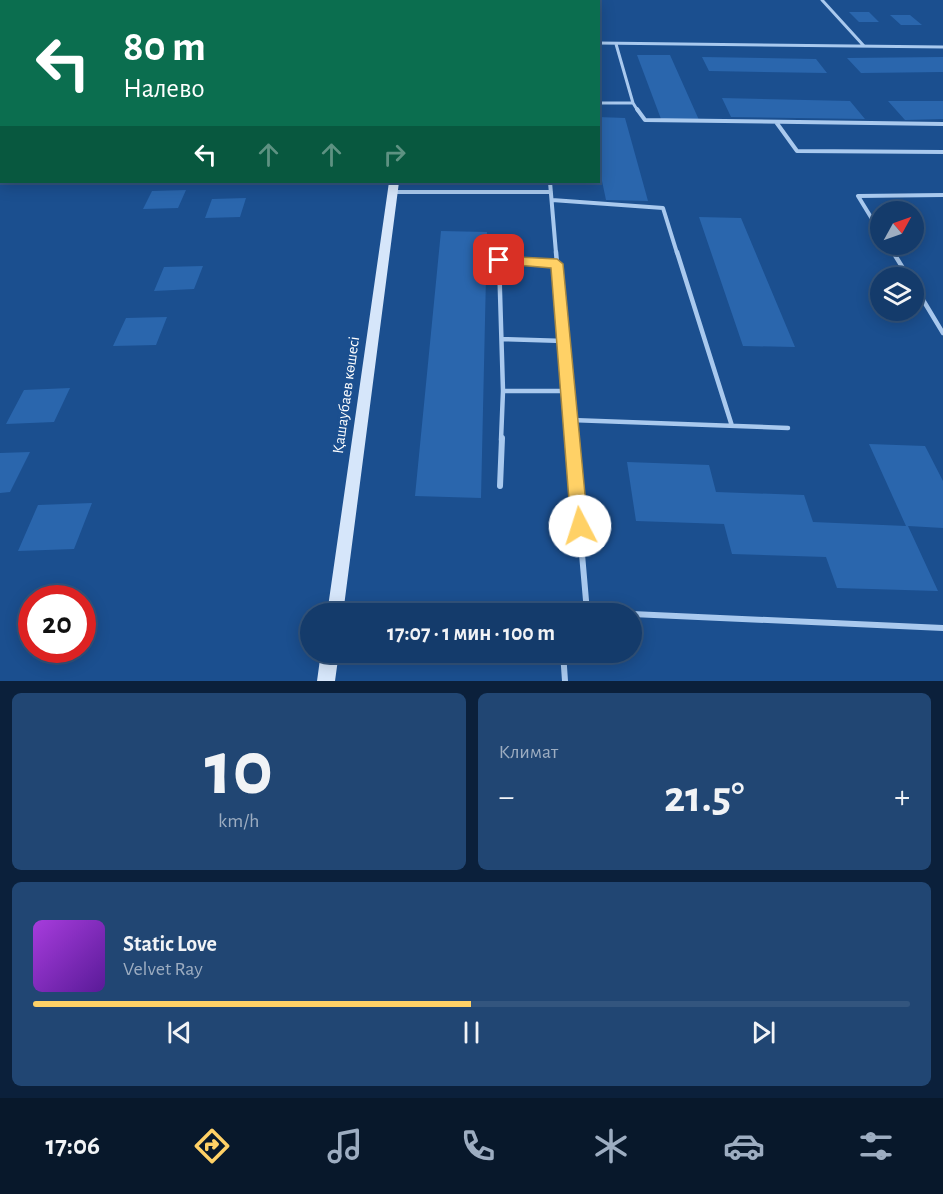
<!DOCTYPE html>
<html lang="ru">
<head>
<meta charset="utf-8">
<style>
  :root { --surface:#143b6b; --page:#214673; --text:#f1f3f6; --muted:#9dadc1; --line:#33557e; --accent:#ffd166 }
  body { margin:0; font-family:"Alegreya Sans",sans-serif; background:var(--page); color:var(--text); height:100vh; display:flex; flex-direction:column; font-size:22px; white-space:nowrap }
  * { box-sizing:border-box; margin:0 }
  p { font-size:20px; color:var(--muted) }
  .icon { flex:none; width:33px; height:33px; fill:none; stroke:currentColor; stroke-width:2; stroke-linecap:round; stroke-linejoin:round }
  .map { position:relative; height:681px; overflow:hidden }
  .panel { display:flex; flex-direction:column; gap:12px; padding:12px; background:#0b203b; flex:1 }
  .panel>* { flex:none }
  .banner { position:absolute; left:0px; top:0px; width:600px; height:183px; box-shadow:0 3px 15px #0003,0 0 0 2px var(--line); background:#0b6e4f; color:#fff; overflow:hidden }
  .needle { width:39px; rotate:50deg }
  .controls { position:absolute; left:870px; top:201px; display:grid; gap:12px }
  .controls a { display:grid; place-items:center; width:54px; height:54px; border-radius:50%; background:var(--surface); box-shadow:0 3px 15px #0003,0 0 0 2px var(--line); font-size:30px }
  .speed { position:absolute; left:18px; top:585px; display:flex; gap:12px; font-size:30px; font-weight:700; text-align:center }
  .speed>* { display:grid; place-content:center; width:78px; height:78px; border-radius:50%; background:var(--surface); box-shadow:0 3px 15px #0003,0 0 0 2px var(--line); line-height:1 }
  .speed .limit { border:9px solid #d22; background:#fff; color:#111 }
  .pin { position:absolute; display:grid; place-items:center; width:51px; height:51px; color:#fff; margin:-26px; border-radius:12px; box-shadow:0 3px 9px #0006 }
  .me { position:absolute; width:66px; margin:-33px; rotate:355deg; stroke-linejoin:round; filter:drop-shadow(0 0 4px #0008) }
  .turn { display:flex; align-items:center; gap:21px; height:126px; padding:0 24px; font-size:27px }
  .turn .icon { width:78px; height:78px; stroke-width:2.5 }
  .turn b { display:block; font-size:42px; line-height:51px }
  .lanes { display:flex; align-items:center; height:57px; padding:0 24px; background:#0003; justify-content:center; gap:30px; direction:ltr }
  .lanes .off { opacity:.35 }
  .big { font-size:45px; font-weight:700; line-height:1.1 }
  .panel .widget { flex:1; display:flex; flex-direction:column; justify-content:center; gap:9px; min-width:0; padding:0 21px; border-radius:9px; background:var(--page) }
  .panel .dial { align-items:center; gap:0 }
  .dial b { font-size:78px; line-height:1 }
  .song { display:flex; align-items:center; gap:18px }
  .cover { width:72px; height:72px; border-radius:9px; background:linear-gradient(135deg,hsl(280 70% 55%),hsl(270 70% 35%)) }
  .played { height:6px; border-radius:3px; background:linear-gradient(90deg,var(--accent) 50%,var(--line) 50%) }
  .keys { display:flex; justify-content:space-around; direction:ltr }
  .heat { display:flex; justify-content:space-between; align-items:center; font-size:33px; direction:ltr }
  .panel .tiles { flex:1; display:grid; gap:12px; grid-template-columns:1fr 1fr }
  .widget:last-child { grid-column:span 2 }
  .trip { position:absolute; left:300px; top:603px; width:342px; height:60px; border-radius:30px; background:var(--surface); box-shadow:0 3px 15px #0003,0 0 0 2px var(--line); font-weight:700; line-height:60px; text-align:center }
  .tabs { display:flex; height:96px; justify-content:space-around; align-items:center; background:#08182b; color:var(--muted) }
  .tabs .icon { width:42px; height:42px }
  .tabs .current { color:var(--accent) }
  .tabs b { font-size:27px; color:var(--text) }
  .map>svg:first-child { display:block }
</style>
</head>
<body>
<div class="map">
<svg width="943" height="681" viewBox="0 0 943 681">
  <rect width="100%" height="100%" fill="#1b4f8f"/>
  <path fill="#2a66ad" d="M849,12H869L879,22H859Z
    M890,15H910L922,25H901Z
    M637,55H670L699,120L661,119Z
    M702,57L816,59L827,73L709,71Z
    M943,57V72L861,73L847,58Z
    M722,98L850,101L865,119L731,117Z
    M888,101H943V119L905,120Z
    M598,117L625,118L648,201L606,200L598,162Z
    M186,190L178,208L143,209L152,191Z
    M246,198L240,217L205,218L212,199Z
    M699,217L741,218L795,347L743,346Z
    M441,231L487,232L481,498L415,496Z
    M203,266L194,289L154,291L164,267Z
    M167,317L156,345L113,346L126,318Z
    M70,388L54,422L6,424L24,390Z
    M869,444L925,446L943,481V528L908,526L938,591L837,588L826,557L732,554L724,524L636,521L627,462L709,465L716,492L804,495L813,522L906,526Z
    M30,452L10,492L0,493V453Z
    M92,503L74,549L18,551L38,505Z"/>
  <g fill="none" stroke-linecap="round" stroke-linejoin="round">
    <path stroke="#a9c9ee" stroke-width="3" d="M822,0L864,46
      M533,2L535,0
      M598,43L943,47
      M616,44L633,103
      M598,103H633L638,111"/>
    <path stroke="#a9c9ee" stroke-width="4" d="M637,109L645,120L943,124
      M776,122L797,151L943,152
      M550,182L556,253
      M393,192H551
      M552,200L663,208L677,253
      M880,232L858,196L943,195
      M888,244L894,253"/>
    <path stroke="#a9c9ee" stroke-width="4.5" d="M556,252L572,440
      M677,252L732,426
      M893,252L909,278
      M914,285L943,333
      M502,339L564,341
      M503,391H568
      M571,420L788,428
      M501,440L503,391L499,260L557,264"/>
    <path stroke="#a9c9ee" stroke-width="6" d="M572,438L587,612
      M500,486L502,438
      M340,609L625,614
      M632,614L943,628
      M563,652L565,681"/>
    <path stroke="#a9c9ee" stroke-width="4" d="M106,2L108,0"/>
    <path fill="#d6e6fa" fill-rule="evenodd" d="M418,0H424L417,2Z
      M389,182H399L343,614H327Z
      M321,652H339L335,681H317Z"/>
  </g>
  <path fill="#ffd166" stroke="#a68842" stroke-width="1.5" d="M499,256L557,259L563,264L588,526L586,533L580,535L573,533L571,526L551,268L494,263V257Z"/>
  <g text-anchor="middle" stroke-width="6" stroke-linejoin="round" paint-order="stroke">
    <g font-size="16" fill="#fff" stroke="#1b4f8f">
      <text transform="translate(345 395) rotate(-82)" y="6">Қашаубаев көшесі</text>
    </g>
  </g>
</svg>
<div class="controls">
<a><svg class="needle" viewBox="-14 -14 28 28"><path d="M0-13l5 13h-10z" fill="#e53935"/><path d="M0 13l5-13h-10z" fill="#9dadc1"/></svg></a>
<a><svg class="icon" aria-label="layers" viewBox="0 0 24 24"><path d="M12 4l9 5-9 5-9-5zM3 14l9 5 9-5"/></svg></a>
</div>
<div class="speed"><div class="limit">20</div></div>
<div class="pin" style="left:499px;top:260px;background:#d93025"><svg class="icon" aria-label="arrive" viewBox="0 0 24 24"><path d="M6 21V4h12l-3 4 3 4H6"/></svg></div>
<svg class="me" style="left:580px;top:526px" viewBox="-20 -20 40 40"><circle r="19" fill="#fff"/><path d="M0-13L10 11 0 6-10 11z" fill="#ffd166"/></svg>
<div class="trip">17:07 · 1 мин · 100 m</div>
<div class="banner">
<div class="turn"><svg class="icon" aria-label="left" viewBox="0 0 24 24"><path d="M17 20v-9H6M10 6l-5 5 5 5"/></svg><div><b>80 m</b>Налево</div></div>
<div class="lanes"><svg class="icon" aria-label="left" viewBox="0 0 24 24"><path d="M17 20v-9H6M10 6l-5 5 5 5"/></svg><svg class="icon off" aria-label="ahead" viewBox="0 0 24 24"><path d="M12 20V5M6 11l6-6 6 6"/></svg><svg class="icon off" aria-label="ahead" viewBox="0 0 24 24"><path d="M12 20V5M6 11l6-6 6 6"/></svg><svg class="icon off" aria-label="right" viewBox="0 0 24 24"><path d="M7 20v-9h11M14 6l5 5-5 5"/></svg></div>
</div>
</div>
<section class="panel">
<div class="tiles">
<div class="widget dial"><b>10</b><p>km/h</p></div>
<div class="widget"><p>Климат</p>
<div class="heat"><a>−</a><b class="big">21.5°</b><a>+</a></div>
</div>
<div class="widget">
<div class="song"><i class="cover"></i><div><b>Static Love</b><p>Velvet Ray</p></div></div>
<div class="played"></div>
<div class="keys"><svg class="icon" aria-label="previous" viewBox="0 0 24 24"><path d="M18 5L8 12l10 7zM5 5v14"/></svg><svg class="icon" aria-label="pause" viewBox="0 0 24 24"><path d="M8 5v14M16 5v14"/></svg><svg class="icon" aria-label="next" viewBox="0 0 24 24"><path d="M6 5l10 7-10 7zM19 5v14"/></svg></div>
</div>
</div>
</section>
<nav class="tabs">
<b>17:06</b>
<svg class="icon current" aria-label="directions" viewBox="0 0 24 24"><path d="M12 3l9 9-9 9-9-9zM9 14v-3h6M13 9l2 2-2 2"/></svg>
<svg class="icon" aria-label="music" viewBox="0 0 24 24"><path d="M9 18V5l10-2v13"/><circle cx="6" cy="18" r="3"/><circle cx="16" cy="16" r="3"/></svg>
<svg class="icon" aria-label="phone" viewBox="0 0 24 24"><path d="M5 4h4l2 5-3 2q2 4 5 5l2-3 5 2v4C11 20 4 13 5 4z"/></svg>
<svg class="icon" aria-label="climate" viewBox="0 0 24 24"><path d="M12 3v18M4 7l16 10M4 17L20 7"/></svg>
<svg class="icon" aria-label="car" viewBox="0 0 24 24"><path d="M5 17H2v-5l4-1 3-4h7l3 4 3 1v5h-3M9 17h6M6 11h13"/><circle cx="7" cy="17" r="2"/><circle cx="17" cy="17" r="2"/></svg>
<svg class="icon" aria-label="filters" viewBox="0 0 24 24"><path d="M4 7h16M4 17h16"/><circle cx="9" cy="7" r="2"/><circle cx="15" cy="17" r="2"/></svg>
</nav>
</body>
</html>
